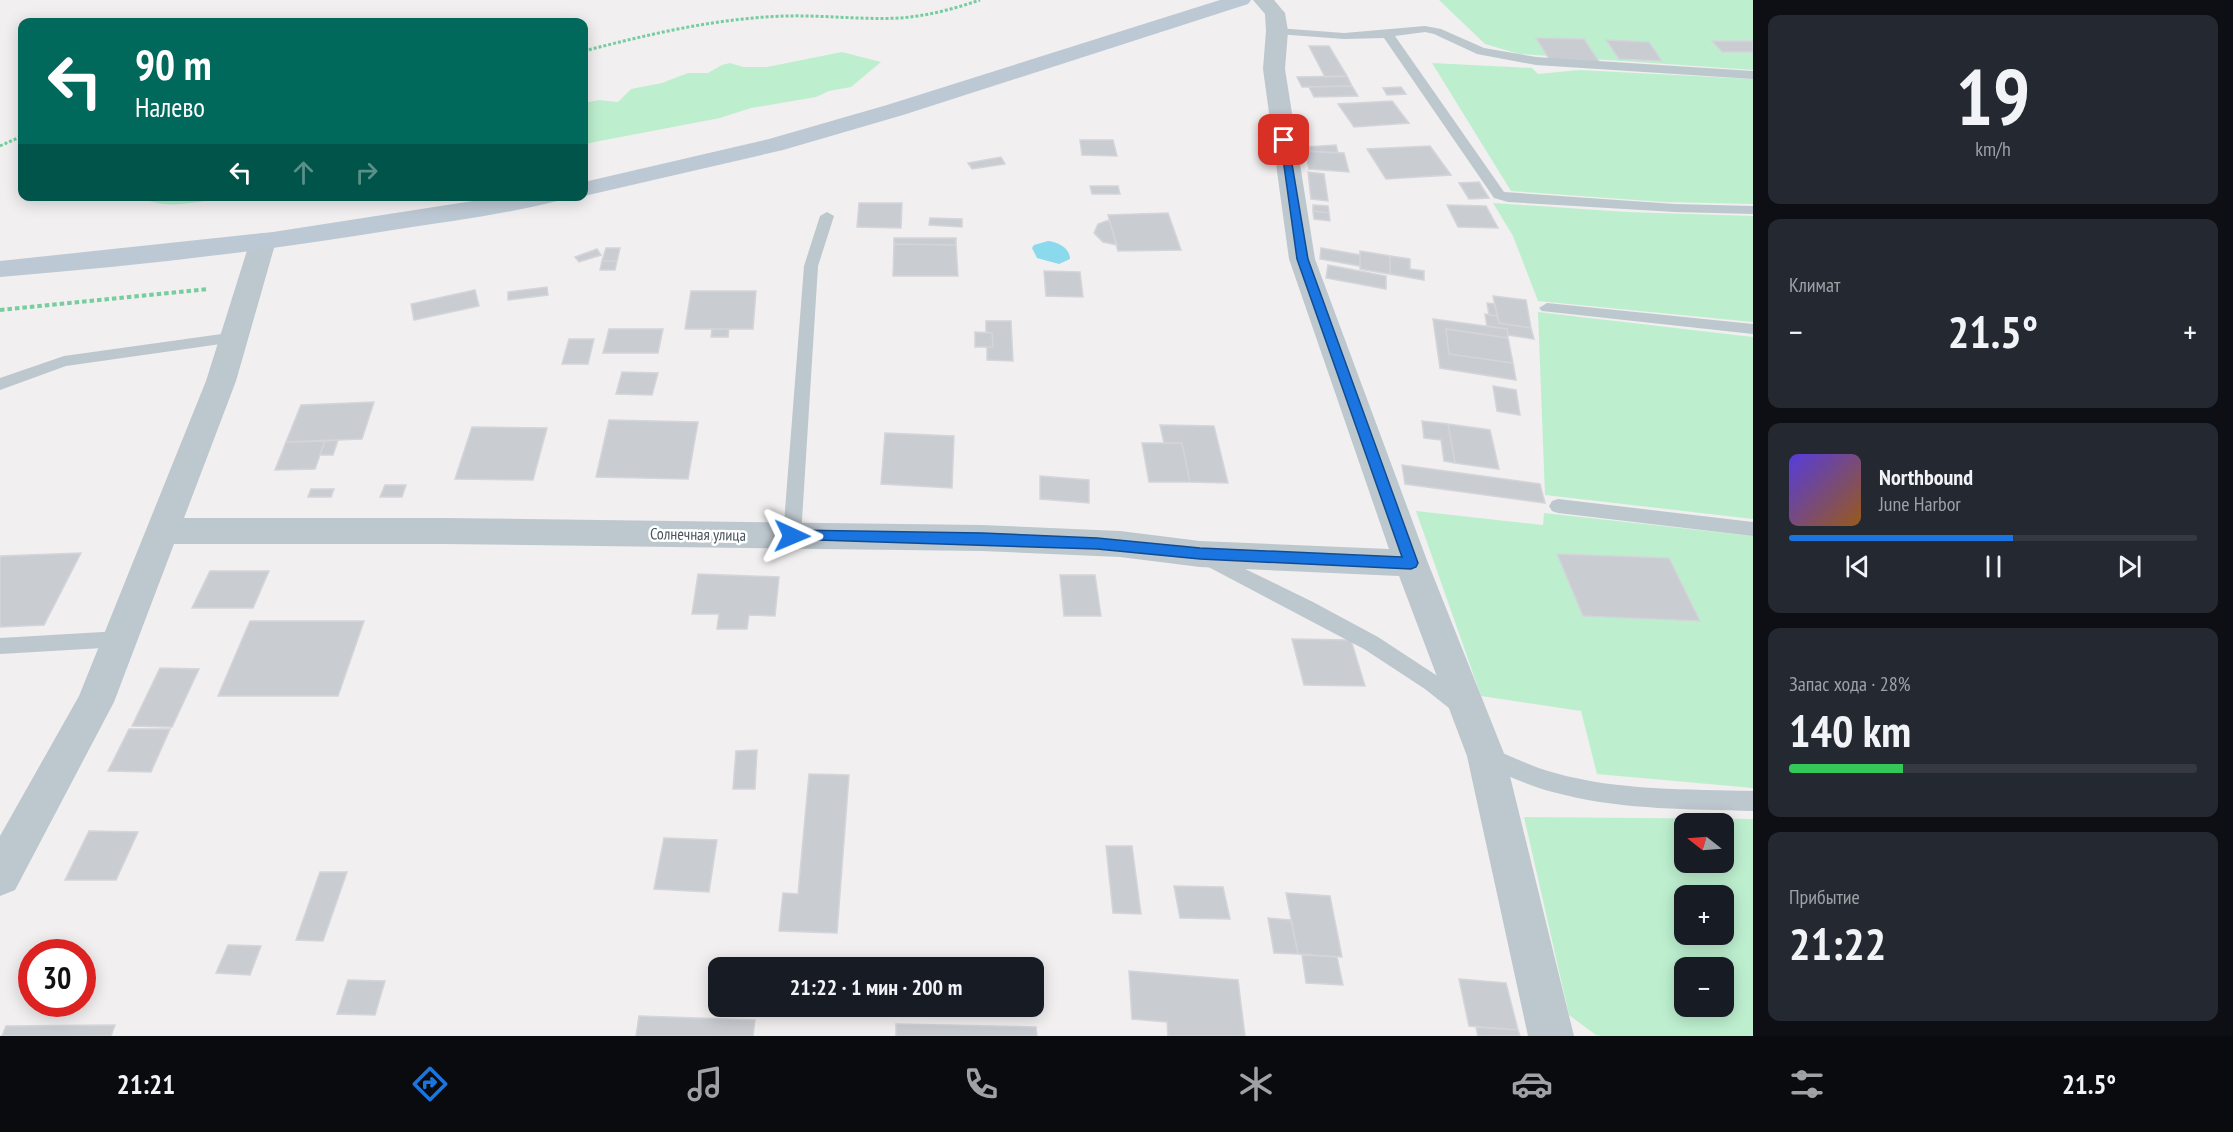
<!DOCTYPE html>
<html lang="ru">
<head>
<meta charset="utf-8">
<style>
  :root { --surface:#171b24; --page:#242831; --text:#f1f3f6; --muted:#9ea1a6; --line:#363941; --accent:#1a75e0 }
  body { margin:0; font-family:"PT Sans Narrow",sans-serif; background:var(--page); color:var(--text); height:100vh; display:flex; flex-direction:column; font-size:22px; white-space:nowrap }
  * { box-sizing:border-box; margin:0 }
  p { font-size:20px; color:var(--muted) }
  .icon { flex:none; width:33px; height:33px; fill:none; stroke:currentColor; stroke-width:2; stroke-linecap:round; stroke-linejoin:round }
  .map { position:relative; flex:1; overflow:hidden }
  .side { display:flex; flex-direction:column; gap:15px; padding:15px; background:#0d0f14; width:480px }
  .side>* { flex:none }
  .guide { position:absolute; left:18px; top:18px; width:570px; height:183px; border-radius:12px; box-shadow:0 3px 15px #0003; background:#00695c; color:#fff; overflow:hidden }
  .needle { width:39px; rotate:287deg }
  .buttons { position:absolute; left:1674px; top:813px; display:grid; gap:12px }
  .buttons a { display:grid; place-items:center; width:60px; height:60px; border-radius:12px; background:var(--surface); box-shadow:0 3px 15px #0003; font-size:30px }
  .speed { position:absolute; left:18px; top:939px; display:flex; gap:12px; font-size:30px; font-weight:700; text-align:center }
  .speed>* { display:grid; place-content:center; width:78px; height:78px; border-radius:50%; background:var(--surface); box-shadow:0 3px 15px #0003; line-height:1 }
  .speed .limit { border:9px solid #d22; background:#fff; color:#111 }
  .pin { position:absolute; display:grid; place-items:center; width:51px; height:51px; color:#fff; margin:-26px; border-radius:12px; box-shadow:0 3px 9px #0006 }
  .me { position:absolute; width:66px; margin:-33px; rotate:91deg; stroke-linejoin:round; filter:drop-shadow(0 0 4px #0008) }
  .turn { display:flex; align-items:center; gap:21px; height:126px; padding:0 18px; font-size:27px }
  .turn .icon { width:78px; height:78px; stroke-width:2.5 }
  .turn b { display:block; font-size:42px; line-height:51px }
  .lanes { display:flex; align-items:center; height:57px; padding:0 18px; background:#0003; justify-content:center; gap:30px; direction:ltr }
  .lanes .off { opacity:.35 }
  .big { font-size:45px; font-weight:700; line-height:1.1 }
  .side .tile { flex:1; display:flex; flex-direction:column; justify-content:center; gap:9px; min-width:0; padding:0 21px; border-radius:12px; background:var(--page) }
  .side .dial { align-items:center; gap:0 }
  .dial b { font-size:78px; line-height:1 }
  .song { display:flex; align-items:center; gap:18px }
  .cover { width:72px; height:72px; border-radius:9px; background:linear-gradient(135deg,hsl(250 70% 55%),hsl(30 70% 35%)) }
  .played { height:6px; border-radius:3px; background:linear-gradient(90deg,var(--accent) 55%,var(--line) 55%) }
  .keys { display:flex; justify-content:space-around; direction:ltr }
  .heat { display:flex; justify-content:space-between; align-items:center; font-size:33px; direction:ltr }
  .charge { height:9px; border-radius:4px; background:linear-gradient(90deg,#34c759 28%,var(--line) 0) }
  .trip { position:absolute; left:708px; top:957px; width:336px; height:60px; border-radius:12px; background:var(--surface); box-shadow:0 3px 15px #0003; font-weight:700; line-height:60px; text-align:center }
  .tab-bar { display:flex; height:96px; justify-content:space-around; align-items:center; background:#090b0e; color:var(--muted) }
  .tab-bar .icon { width:42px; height:42px }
  .tab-bar .active { color:var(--accent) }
  .tab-bar b { font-size:27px; color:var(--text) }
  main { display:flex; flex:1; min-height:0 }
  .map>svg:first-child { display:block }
</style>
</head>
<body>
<main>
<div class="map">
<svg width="1753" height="1036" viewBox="0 0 1753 1036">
  <rect width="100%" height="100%" fill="#f1efef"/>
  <path fill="#bdefcf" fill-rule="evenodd" d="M1439,0H1753V70L1519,54L1485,44Z
    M842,52L881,62L851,87L829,91L816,97L751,108L720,118L584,144V103L599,100L618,102L631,89L662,83L688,73H708L722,65L730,63L743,67H767Z
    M1432,63L1532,68L1538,74L1579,70L1753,79V204L1664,202L1511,191Z
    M142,197H229C204,200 164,212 142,197Z
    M1493,203L1627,212L1753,216V322L1538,301L1513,236Z
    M1538,312L1753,337V519L1545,495Z
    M1416,511L1543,525L1544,513L1753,536V788L1597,774L1581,711L1481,696Z
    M1524,817L1753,819V1036H1602L1596,1035L1569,1015ZM1684,824H1724V862H1684ZM1684,896H1724V934H1684ZM1684,968H1724V1006H1684Z"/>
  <path fill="#8bd9ec" d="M1048,241C1058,242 1070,248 1070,259L1059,264L1037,258L1032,248L1034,245Z"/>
  <path fill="#c9ccd1" stroke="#d3d5da" stroke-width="1.5" d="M1536,38L1584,39L1600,63L1551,62Z
    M1606,40L1649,42L1662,61L1619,59Z
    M1712,41H1753V52H1722Z
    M1309,46H1329L1347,76L1325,77Z
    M1347,76L1352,86L1302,87L1297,77Z
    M1352,86L1358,96L1314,97L1309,87Z
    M1401,87L1406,94L1387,95L1383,88Z
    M1392,101L1409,123L1354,127L1338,104Z
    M1080,140H1113L1117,156L1082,155Z
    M1336,145L1338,153L1305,151V147Z
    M1430,146L1451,175L1386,179L1367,149Z
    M1305,151L1344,153L1349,172L1309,169Z
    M1001,157L1005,164L972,169L968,163Z
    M1308,172L1324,174L1328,201L1311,199Z
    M1479,182L1489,198L1469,199L1459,183Z
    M1090,186H1118L1120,194H1092Z
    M859,203H902L901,228L857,227Z
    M1313,205L1328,206L1329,213L1313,211Z
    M1447,205L1486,206L1498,228L1458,227Z
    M1313,211L1329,213L1330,221L1314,219Z
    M1168,213L1181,250L1118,251L1108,215Z
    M930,218L962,219V227L929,225Z
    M1109,220L1117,245L1103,242L1094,233L1098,224Z
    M894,238H956V245L894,244Z
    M894,244L956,245L958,276H893Z
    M606,248H620L617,261H602Z
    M1321,248L1360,255V266L1320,259Z
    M597,249L601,255L579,262L575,257Z
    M1360,251L1390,256V274L1360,269Z
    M1390,256L1410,259V269L1424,271V280L1390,274Z
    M602,261H617L615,270H600Z
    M1328,265L1386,276V289L1326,278Z
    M1044,271L1080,272L1083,297L1046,296Z
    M547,287L548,295L508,300V292Z
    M475,290L479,306L414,320L411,304Z
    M691,291H756L753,329H685Z
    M1493,296L1526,300L1531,328L1499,323Z
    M1487,303L1495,304L1497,316L1489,315Z
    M1485,314L1497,316L1499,323L1531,328L1534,339L1508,335L1507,329L1487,326Z
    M1433,319L1507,329L1508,338L1446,329L1449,354L1513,363L1516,380L1440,368Z
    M986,321H1011L1013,361L987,360V347H993L992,333L986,332Z
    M609,329H663L658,353H603Z
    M712,329H729L728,337H711Z
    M1446,329L1508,338L1513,363L1449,354Z
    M975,332L992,333L993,347H975Z
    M569,339H594L588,364H562Z
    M622,372L658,373L652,395L616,394Z
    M1493,386L1516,390L1520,415L1497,411Z
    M374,402L362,439L286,442L301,405Z
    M609,420L698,422L688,479L596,477Z
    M1422,421L1448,424L1455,463L1444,461L1441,440L1424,438Z
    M1448,424L1490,430L1499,469L1455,463Z
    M1160,425L1214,426L1228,483L1190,482L1182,443H1164Z
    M472,427L547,428L533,480L455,479Z
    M885,433L954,436L952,488L881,484Z
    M338,440L333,455H320L325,441Z
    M325,441L315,469L275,470L286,442Z
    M1142,443H1182L1190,482H1149Z
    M1402,465L1540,484L1545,503L1405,484Z
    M1040,476L1089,480V503L1040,499Z
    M385,485H406L402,497H380Z
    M311,489H334L331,497H308Z
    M81,553L44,625L0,627V556Z
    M1557,554L1669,558L1700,621L1583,616Z
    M210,571H269L253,608H192Z
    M698,574L779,577L775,616L749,615L747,629H717L719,614H692Z
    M1060,575H1095L1101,616H1064Z
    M250,621H364L338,696H218Z
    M1292,639L1351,640L1365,686L1304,685Z
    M160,668L199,669L172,727L132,726Z
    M129,729H170L151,772L108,771Z
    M757,750L755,789H733L736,751Z
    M809,774L849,775L837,933L779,931L783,893L798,894Z
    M89,831L138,832L116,880H65Z
    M664,838L717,840L709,892L654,889Z
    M1106,846H1132L1141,914L1113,913Z
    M320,872H347L323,941L296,940Z
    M1174,886L1223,887L1230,919L1180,918Z
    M1286,893L1330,896L1342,957L1298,954Z
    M1268,918L1291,920L1298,954L1274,953Z
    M228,945L261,946L250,975L216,973Z
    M1302,955L1337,957L1343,985L1306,983Z
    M1129,971L1238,980L1245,1036H1168L1167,1022L1132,1019Z
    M1459,979L1506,983L1518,1030L1469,1026Z
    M348,980L385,981L375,1015L337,1014Z
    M639,1016L755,1020L753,1036H636Z
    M896,1024L1036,1027L1037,1036H896Z
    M115,1025L111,1036H2L6,1026Z
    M1476,1027L1518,1030L1520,1036H1478Z"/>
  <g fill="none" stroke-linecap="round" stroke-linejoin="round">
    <path stroke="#75cda0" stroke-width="3" stroke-dasharray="3 2" stroke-linecap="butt" d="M584,51C650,34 717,18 786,16C824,15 862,20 900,18C927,16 954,9 980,0
      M0,146L22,136"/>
    <path stroke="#75cda0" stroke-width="4" stroke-dasharray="4.5 3" stroke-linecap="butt" d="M0,310L209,289"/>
    <path fill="#bdc7ce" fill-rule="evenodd" d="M1425,26L1441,29L1484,48L1536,57L1753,71V79L1536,65L1477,54L1434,34L1425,32L1395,36L1504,192L1675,204L1753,206V214L1675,212L1508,202L1494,198L1384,38L1344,39L1277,34L1271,31L1277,28L1344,33Z
      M827,212L834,216L818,266L801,536L798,541L792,543L786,541L783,536L804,266L820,216Z
      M1547,303L1753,324V334L1542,311L1539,308Z
      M236,332L242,333L244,337L242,341L66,366L0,390V378L64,356Z
      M1558,499L1753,522V536L1558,513L1552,511L1549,506L1552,501Z
      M1208,551L1313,602L1378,637L1439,677L1468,700L1471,706L1468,712L1461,715L1454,712L1425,689L1364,649L1201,563L1199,558L1201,553Z
      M120,631L127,633L130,639L127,645L120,647L0,654V638Z
      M1486,746C1509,755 1531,767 1555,773C1619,791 1688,789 1753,791V811C1690,809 1626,810 1565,795C1535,789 1506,775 1479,763L1475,756L1479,749Z"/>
    <path fill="#bdc7ce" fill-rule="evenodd" d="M1253,0H1274L1285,13L1288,31L1285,69L1315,259L1428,563L1505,756L1574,1036H1528L1467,756L1399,576L1200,567L1120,557L982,551L444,544H174L114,702L15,890L0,896V836L79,696L206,381L250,241L254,235L263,233L272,235L276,241L236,381L184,518H444L982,525L1120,531L1200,541L1389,549L1289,259L1263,69L1266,31L1265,14Z"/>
    <path fill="#bcc8d3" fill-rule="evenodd" d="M1220,0H1251L1248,4L903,115L783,150L584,196V182L769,139L887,105Z
      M505,196H560L557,201C505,214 452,221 399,229C267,251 134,266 0,277V261L273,232Z"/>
  </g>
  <path fill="#1a75e0" stroke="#114c92" stroke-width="1.5" d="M1280,137L1288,140L1308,259L1418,563L1416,567L1411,569L1200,559L1097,549L787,539L785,536L792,530L982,533L1097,538L1200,548L1402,557L1297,259Z"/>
  <g text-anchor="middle" stroke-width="5" stroke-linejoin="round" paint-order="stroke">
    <g font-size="16" fill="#47535c" stroke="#fff">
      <text transform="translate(698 534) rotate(1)" y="6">Солнечная улица</text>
    </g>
  </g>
</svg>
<div class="buttons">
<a><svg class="needle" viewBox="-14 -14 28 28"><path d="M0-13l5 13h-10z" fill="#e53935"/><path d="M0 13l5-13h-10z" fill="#9ea1a6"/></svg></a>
<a>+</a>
<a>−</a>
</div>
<div class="speed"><div class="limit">30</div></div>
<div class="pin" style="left:1284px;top:140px;background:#d93025"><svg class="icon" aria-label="arrive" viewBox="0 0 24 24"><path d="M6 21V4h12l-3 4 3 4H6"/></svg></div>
<svg class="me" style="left:792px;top:536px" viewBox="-20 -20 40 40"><path d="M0-17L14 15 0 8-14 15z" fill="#1a75e0" stroke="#fff" stroke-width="4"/></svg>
<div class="trip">21:22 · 1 мин · 200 m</div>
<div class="guide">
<div class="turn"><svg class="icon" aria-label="left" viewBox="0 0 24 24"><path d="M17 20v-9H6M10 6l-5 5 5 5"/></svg><div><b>90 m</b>Налево</div></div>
<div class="lanes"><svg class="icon" aria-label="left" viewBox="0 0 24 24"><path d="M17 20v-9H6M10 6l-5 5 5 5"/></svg><svg class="icon off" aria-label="ahead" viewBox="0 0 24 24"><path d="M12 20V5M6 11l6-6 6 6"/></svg><svg class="icon off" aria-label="right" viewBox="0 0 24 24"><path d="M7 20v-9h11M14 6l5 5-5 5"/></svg></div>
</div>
</div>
<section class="side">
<div class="tile dial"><b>19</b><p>km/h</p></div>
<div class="tile"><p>Климат</p>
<div class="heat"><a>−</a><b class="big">21.5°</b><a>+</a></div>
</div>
<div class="tile">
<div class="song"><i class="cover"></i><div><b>Northbound</b><p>June Harbor</p></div></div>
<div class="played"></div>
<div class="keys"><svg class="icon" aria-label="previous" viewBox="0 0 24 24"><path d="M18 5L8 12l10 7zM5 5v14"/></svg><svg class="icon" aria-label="pause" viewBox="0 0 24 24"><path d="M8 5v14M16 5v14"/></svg><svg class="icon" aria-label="next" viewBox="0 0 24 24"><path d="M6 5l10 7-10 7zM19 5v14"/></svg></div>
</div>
<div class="tile"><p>Запас хода · 28%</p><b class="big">140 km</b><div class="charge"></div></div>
<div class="tile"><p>Прибытие</p><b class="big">21:22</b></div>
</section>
</main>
<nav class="tab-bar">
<b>21:21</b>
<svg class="icon active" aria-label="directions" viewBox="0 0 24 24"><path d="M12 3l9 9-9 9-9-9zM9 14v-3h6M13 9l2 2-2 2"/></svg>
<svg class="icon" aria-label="music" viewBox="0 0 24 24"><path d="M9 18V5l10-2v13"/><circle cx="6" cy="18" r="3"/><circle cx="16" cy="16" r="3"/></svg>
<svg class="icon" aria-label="phone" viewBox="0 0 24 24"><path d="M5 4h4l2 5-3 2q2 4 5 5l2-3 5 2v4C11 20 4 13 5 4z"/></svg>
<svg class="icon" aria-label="climate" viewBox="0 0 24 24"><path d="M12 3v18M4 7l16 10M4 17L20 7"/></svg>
<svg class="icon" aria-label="car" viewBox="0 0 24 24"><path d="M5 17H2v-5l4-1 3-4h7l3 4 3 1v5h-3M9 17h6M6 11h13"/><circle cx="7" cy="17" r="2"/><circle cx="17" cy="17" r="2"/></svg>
<svg class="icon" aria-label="filters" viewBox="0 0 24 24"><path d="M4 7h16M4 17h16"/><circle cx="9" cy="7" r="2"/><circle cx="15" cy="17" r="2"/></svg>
<b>21.5°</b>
</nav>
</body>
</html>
